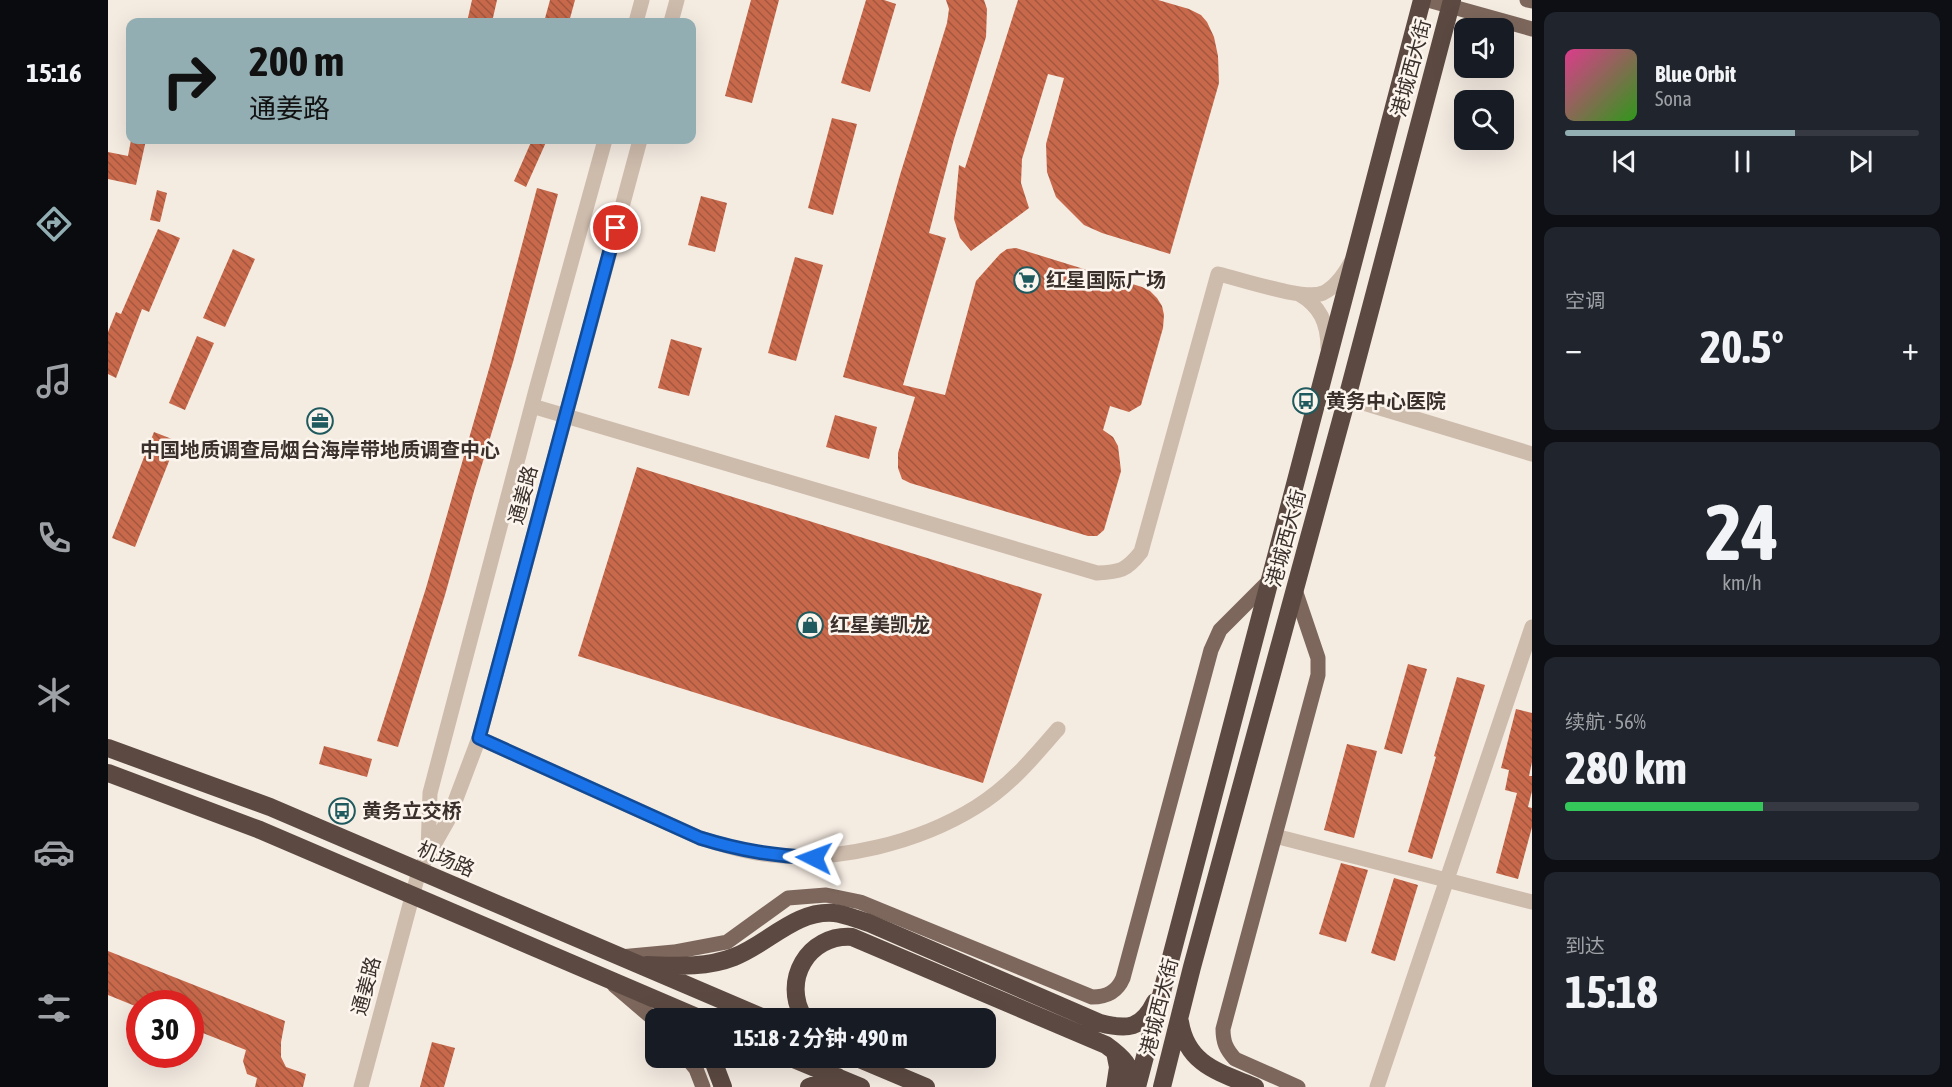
<!DOCTYPE html>
<html lang="zh">
<head>
<meta charset="utf-8">
<style>
  :root { --surface:#171b24; --page:#20242c; --text:#f1f3f6; --muted:#9ea1a6; --line:#363941; --accent:#92aeb2 }
  body { margin:0; font-family:"Asap Condensed","Noto Sans SC",sans-serif; background:var(--page); color:var(--text); height:100vh; display:flex; flex-direction:column; font-size:22px; white-space:nowrap }
  * { box-sizing:border-box; margin:0 }
  p { font-size:20px; color:var(--muted) }
  .icon { flex:none; width:33px; height:33px; fill:none; stroke:currentColor; stroke-width:2; stroke-linecap:round; stroke-linejoin:round }
  .map { position:relative; flex:1; overflow:hidden }
  .details { display:flex; flex-direction:column; gap:12px; padding:12px; background:#0d0f14; width:420px }
  .details>* { flex:none }
  .banner { position:absolute; left:18px; top:18px; width:570px; height:126px; border-radius:12px; box-shadow:0 6px 24px #0002; background:#92aeb2; color:#111; overflow:hidden }
  .fabs { position:absolute; left:1346px; top:18px; display:grid; gap:12px }
  .fabs a { display:grid; place-items:center; width:60px; height:60px; border-radius:12px; background:var(--surface); box-shadow:0 6px 24px #0002; font-size:30px }
  .speed { position:absolute; left:18px; top:990px; display:flex; gap:12px; font-size:30px; font-weight:700; text-align:center }
  .speed>* { display:grid; place-content:center; width:78px; height:78px; border-radius:50%; background:var(--surface); box-shadow:0 6px 24px #0002; line-height:1 }
  .speed .limit { border:9px solid #d22; background:#fff; color:#111 }
  .pin { position:absolute; display:grid; place-items:center; width:51px; height:51px; color:#fff; margin:-26px; border:3px solid #fff; border-radius:50%; box-shadow:0 2px 6px #0007 }
  .me { position:absolute; width:66px; margin:-33px; rotate:273deg; stroke-linejoin:round; filter:drop-shadow(0 0 4px #0008) }
  .turn { display:flex; align-items:center; gap:21px; height:126px; padding:0 24px; font-size:27px }
  .turn .icon { width:78px; height:78px; stroke-width:2.5 }
  .turn b { display:block; font-size:42px; line-height:51px }
  .big { font-size:45px; font-weight:700; line-height:1.1 }
  .details .widget { flex:1; display:flex; flex-direction:column; justify-content:center; gap:9px; min-width:0; padding:0 21px; border-radius:12px; background:var(--page) }
  .details .dial { align-items:center; gap:0 }
  .dial b { font-size:78px; line-height:1 }
  .song { display:flex; align-items:center; gap:18px }
  .cover { width:72px; height:72px; border-radius:9px; background:linear-gradient(135deg,hsl(330 70% 55%),hsl(110 70% 35%)) }
  .played { height:6px; border-radius:3px; background:linear-gradient(90deg,var(--accent) 65%,var(--line) 65%) }
  .keys { display:flex; justify-content:space-around; direction:ltr }
  .heat { display:flex; justify-content:space-between; align-items:center; font-size:33px; direction:ltr }
  .charge { height:9px; border-radius:4px; background:linear-gradient(90deg,#34c759 56%,var(--line) 0) }
  .trip { position:absolute; left:537px; top:1008px; width:351px; height:60px; border-radius:12px; background:var(--surface); box-shadow:0 6px 24px #0002; font-weight:700; line-height:60px; text-align:center }
  main { display:flex; flex:1; min-height:0 }
  .tabs { display:flex; flex-direction:column; width:108px; justify-content:space-around; align-items:center; background:#090b0e; color:var(--muted) }
  .tabs .icon { width:42px; height:42px }
  .tabs .active { color:var(--accent) }
  .tabs b { font-size:27px; color:var(--text) }
  .map>svg:first-child { display:block }
</style>
</head>
<body>
<main>
<nav class="tabs">
<b>15:16</b>
<svg class="icon active" aria-label="directions" viewBox="0 0 24 24"><path d="M12 3l9 9-9 9-9-9zM9 14v-3h6M13 9l2 2-2 2"/></svg>
<svg class="icon" aria-label="music" viewBox="0 0 24 24"><path d="M9 18V5l10-2v13"/><circle cx="6" cy="18" r="3"/><circle cx="16" cy="16" r="3"/></svg>
<svg class="icon" aria-label="phone" viewBox="0 0 24 24"><path d="M5 4h4l2 5-3 2q2 4 5 5l2-3 5 2v4C11 20 4 13 5 4z"/></svg>
<svg class="icon" aria-label="climate" viewBox="0 0 24 24"><path d="M12 3v18M4 7l16 10M4 17L20 7"/></svg>
<svg class="icon" aria-label="car" viewBox="0 0 24 24"><path d="M5 17H2v-5l4-1 3-4h7l3 4 3 1v5h-3M9 17h6M6 11h13"/><circle cx="7" cy="17" r="2"/><circle cx="17" cy="17" r="2"/></svg>
<svg class="icon" aria-label="filters" viewBox="0 0 24 24"><path d="M4 7h16M4 17h16"/><circle cx="9" cy="7" r="2"/><circle cx="15" cy="17" r="2"/></svg>
</nav>
<div class="map">
<svg width="1424" height="1087" viewBox="0 0 1424 1087">
  <defs>
    <pattern id="building-back-hatch" width="6" height="6" patternUnits="userSpaceOnUse" patternTransform="scale(1.5)"><rect width="6" height="6" fill="#c8694b"/><path d="M-1 5l2 2M0 0l6 6M5-1l2 2" fill="none" stroke="#a4573f"/></pattern>
  </defs>
  <rect width="100%" height="100%" fill="#f4ebe1"/>
  <path fill="url(#building-back-hatch)" d="M364,0H389L384,22H359Z
    M442,0H467L461,22H436Z
    M643,0H671L644,103L617,96Z
    M758,0H776L788,4L762,92L733,83Z
    M838,0H876L879,9L878,37L846,139L821,233L838,238L795,385L837,395L868,281L892,254L899,249L908,248L1034,287L1042,291L1049,298L1054,306L1056,315L1055,328L1033,405L1021,412L1002,406L995,430L1005,437L1010,446L1013,471L996,530L989,536H980L802,483L794,479L790,468V453L807,397L735,377L792,175L839,23L841,9Z
    M910,0H1050L1081,9L1093,15L1099,22L1106,37L1110,56L1111,83L1062,254L994,233L976,225L948,197L939,172L938,144L956,78L940,74L914,159L913,183L921,208L863,251L852,238L846,219L851,165L857,168Z
    M724,118L749,124L725,215L700,208Z
    M23,140H38L28,185L0,179V152L20,156Z
    M424,140H439L418,187L406,181Z
    M429,188L450,194L405,362L366,491L337,595L290,747L269,741L318,588L383,362Z
    M49,190L59,193L52,222L42,220Z
    M593,196L619,203L607,252L580,245Z
    M50,229L72,238L41,312L34,309L8,378L0,374V332L8,312L13,314Z
    M125,249L147,259L117,327L95,318Z
    M687,257L715,265L688,361L660,353Z
    M89,336L106,343L77,410L61,403Z
    M563,339L594,348L581,396L550,388Z
    M727,415L769,427L761,459L718,447Z
    M46,432L69,441L27,547L4,538Z
    M529,467L934,594L875,783L470,656Z
    M1300,664L1319,669L1294,754L1276,749Z
    M1349,677L1377,685L1324,859L1300,852L1328,757L1326,756Z
    M1408,709L1424,713V762L1421,776H1424V791L1420,807L1424,808V827L1410,879L1388,873L1409,793L1397,790L1401,770L1393,768Z
    M1239,744L1269,751L1246,838L1216,830Z
    M216,746L264,759L259,777L211,764Z
    M1233,863L1260,870L1238,942L1211,934Z
    M1286,878L1310,885L1287,961L1263,953Z
    M0,951L177,1021L173,1042V1057L178,1067L198,1074L195,1087H147L149,1078L139,1074L135,1061L138,1050L82,1028V1004H32V1008L0,995Z
    M324,1042L347,1048L336,1087H312Z"/>
  <g fill="none" stroke-linecap="round" stroke-linejoin="round">
    <path stroke="#cdbbac" stroke-width="15" d="M528,22L534,0
      M563,22L569,0
      M1191,294C1212,306 1220,323 1220,348
      M1239,398L1424,454
      M424,406L989,573C1012,572 1018,571 1033,552L1110,274C1133,279 1196,301 1215,293C1228,287 1237,273 1243,262
      M371,738L592,838C615,845 639,853 663,855C731,862 810,843 868,807C901,787 926,757 950,729
      M1167,836L1424,902
      M320,851L322,793L428,390L497,140
      M253,1087L311,871L340,820L371,738L532,140
      M1269,1087L1424,627"/>
    <path stroke="#7d675c" stroke-width="15" d="M1320,0L1424,29
      M1419,0L1424,1
      M1187,590L1210,658V675L1115,1029C1115,1042 1118,1049 1127,1059L1190,1087
      M512,957L566,952L619,942L680,898L718,895L752,902L984,997C999,997 1009,992 1015,978L1103,650L1112,630L1161,581
      M506,985L548,1021
      M579,1058L588,1069L595,1087"/>
    <path stroke="#5c4a42" stroke-width="18" d="M0,748L162,807L656,1018
      M0,773L152,830L591,1018
      M539,965C568,966 598,968 626,957C660,944 687,910 726,913C737,914 750,920 761,923L992,1023C1019,1030 1034,1029 1047,1002
      M696,1018C673,981 700,934 744,937L998,1045C1016,1058 1023,1065 1025,1087
      M1072,1022C1079,1065 1111,1072 1147,1087
      M1007,1052L1010,1067L1007,1087
      M604,1058L615,1087
      M683,1058L753,1087
      M749,1058L818,1087
      M701,1087L730,1077
      M1029,1087L1314,0
      M1054,1087L1084,967L1239,398L1344,0"/>
  </g>
  <g fill="none" stroke-linecap="round" stroke-linejoin="round">
    <g stroke="#114b97" stroke-width="15">
      <path id="route" d="M508,228L371,738L592,838C634,851 663,855 706,858"/>
    </g>
    <use href="#route" stroke="#1a73e8" stroke-width="10"/>
  </g>
  <defs>
    <g id="supermarket-ring" transform="scale(1.35)"><circle r="9.5" fill="#fbf5ee" stroke="#1f5a5e" stroke-width="1.5"/><path d="M-6-5.5h2.5l.6 2H6L4.5 2H-2.5L-4.4-4H-6ZM-1.5 3.2a1.3 1.3 0 1 0 .1 0ZM3 3.2a1.3 1.3 0 1 0 .1 0Z" fill="#1f5a5e"/></g>
    <g id="bus-ring" transform="scale(1.35)"><circle r="9.5" fill="#fbf5ee" stroke="#1f5a5e" stroke-width="1.5"/><path d="M-5-6H5V4H4V6H2V4H-2V6H-4V4H-5ZM-3.5-4V0h7V-4ZM-3.5 1.2v1.5H-2V1.2ZM2 1.2v1.5H3.5V1.2Z" fill="#1f5a5e"/></g>
    <g id="office-ring" transform="scale(1.35)"><circle r="9.5" fill="#fbf5ee" stroke="#1f5a5e" stroke-width="1.5"/><path d="M-6-3h4V-5.5h4V-3h4V5H-6ZM-1-4.5V-3h2v-1.5ZM-6 0V1H6V0Z" fill="#1f5a5e"/></g>
    <g id="shop-ring" transform="scale(1.35)"><circle r="9.5" fill="#fbf5ee" stroke="#1f5a5e" stroke-width="1.5"/><path d="M-5-2.5h2.3a2.7 3.5 0 0 1 5.4 0H5L5.5 6h-11ZM-1.5-2.5h3a1.5 2.3 0 0 0-3 0Z" fill="#1f5a5e"/></g>
  </defs>
  <g fill-rule="evenodd">
    <use href="#supermarket-ring" x="919" y="280"/>
    <use href="#bus-ring" x="1198" y="401"/>
    <use href="#office-ring" x="212" y="421"/>
    <use href="#shop-ring" x="702" y="625"/>
    <use href="#bus-ring" x="234" y="811"/>
  </g>
  <g text-anchor="middle" stroke-width="5" stroke-linejoin="round" paint-order="stroke">
    <g font-size="20" fill="#3b302b" stroke="#fbf5ee">
      <text transform="translate(1303 68) rotate(-75)" y="7">港城西大街</text>
      <text transform="translate(415 495) rotate(-75)" y="7">通姜路</text>
      <text transform="translate(1178 538) rotate(-75)" y="7">港城西大街</text>
      <text transform="translate(338 859) rotate(23)" y="7">机场路</text>
      <text transform="translate(258 986) rotate(-75)" y="7">通姜路</text>
      <text transform="translate(1051 1007) rotate(-76)" y="7">港城西大街</text>
    </g>
    <g font-size="20" font-weight="bold" fill="#3b302b" stroke="#fbf5ee" text-anchor="start">
      <text x="938" y="287">红星国际广场</text>
      <text x="1218" y="408">黄务中心医院</text>
      <text x="212" y="457" text-anchor="middle">中国地质调查局烟台海岸带地质调查中心</text>
      <text x="722" y="632">红星美凯龙</text>
      <text x="254" y="818">黄务立交桥</text>
    </g>
  </g>
</svg>
<div class="fabs">
<a><svg class="icon" aria-label="sound" viewBox="0 0 24 24"><path d="M4 9h4l5-4v14l-5-4H4zM17 9q2 3 0 6"/></svg></a>
<a><svg class="icon" aria-label="search" viewBox="0 0 24 24"><circle cx="10" cy="10" r="6"/><path d="M15 15l6 6"/></svg></a>
</div>
<div class="speed"><div class="limit">30</div></div>
<div class="pin" style="left:508px;top:228px;background:#d93025"><svg class="icon" aria-label="arrive" viewBox="0 0 24 24"><path d="M6 21V4h12l-3 4 3 4H6"/></svg></div>
<svg class="me" style="left:706px;top:858px" viewBox="-20 -20 40 40"><path d="M0-17L14 15 0 8-14 15z" fill="#1a73e8" stroke="#fff" stroke-width="4"/></svg>
<div class="trip">15:18 · 2 分钟 · 490 m</div>
<div class="banner">
<div class="turn"><svg class="icon" aria-label="right" viewBox="0 0 24 24"><path d="M7 20v-9h11M14 6l5 5-5 5"/></svg><div><b>200 m</b>通姜路</div></div>
</div>
</div>
<section class="details">
<div class="widget">
<div class="song"><i class="cover"></i><div><b>Blue Orbit</b><p>Sona</p></div></div>
<div class="played"></div>
<div class="keys"><svg class="icon" aria-label="previous" viewBox="0 0 24 24"><path d="M18 5L8 12l10 7zM5 5v14"/></svg><svg class="icon" aria-label="pause" viewBox="0 0 24 24"><path d="M8 5v14M16 5v14"/></svg><svg class="icon" aria-label="next" viewBox="0 0 24 24"><path d="M6 5l10 7-10 7zM19 5v14"/></svg></div>
</div>
<div class="widget"><p>空调</p>
<div class="heat"><a>−</a><b class="big">20.5°</b><a>+</a></div>
</div>
<div class="widget dial"><b>24</b><p>km/h</p></div>
<div class="widget"><p>续航 · 56%</p><b class="big">280 km</b><div class="charge"></div></div>
<div class="widget"><p>到达</p><b class="big">15:18</b></div>
</section>
</main>
</body>
</html>
